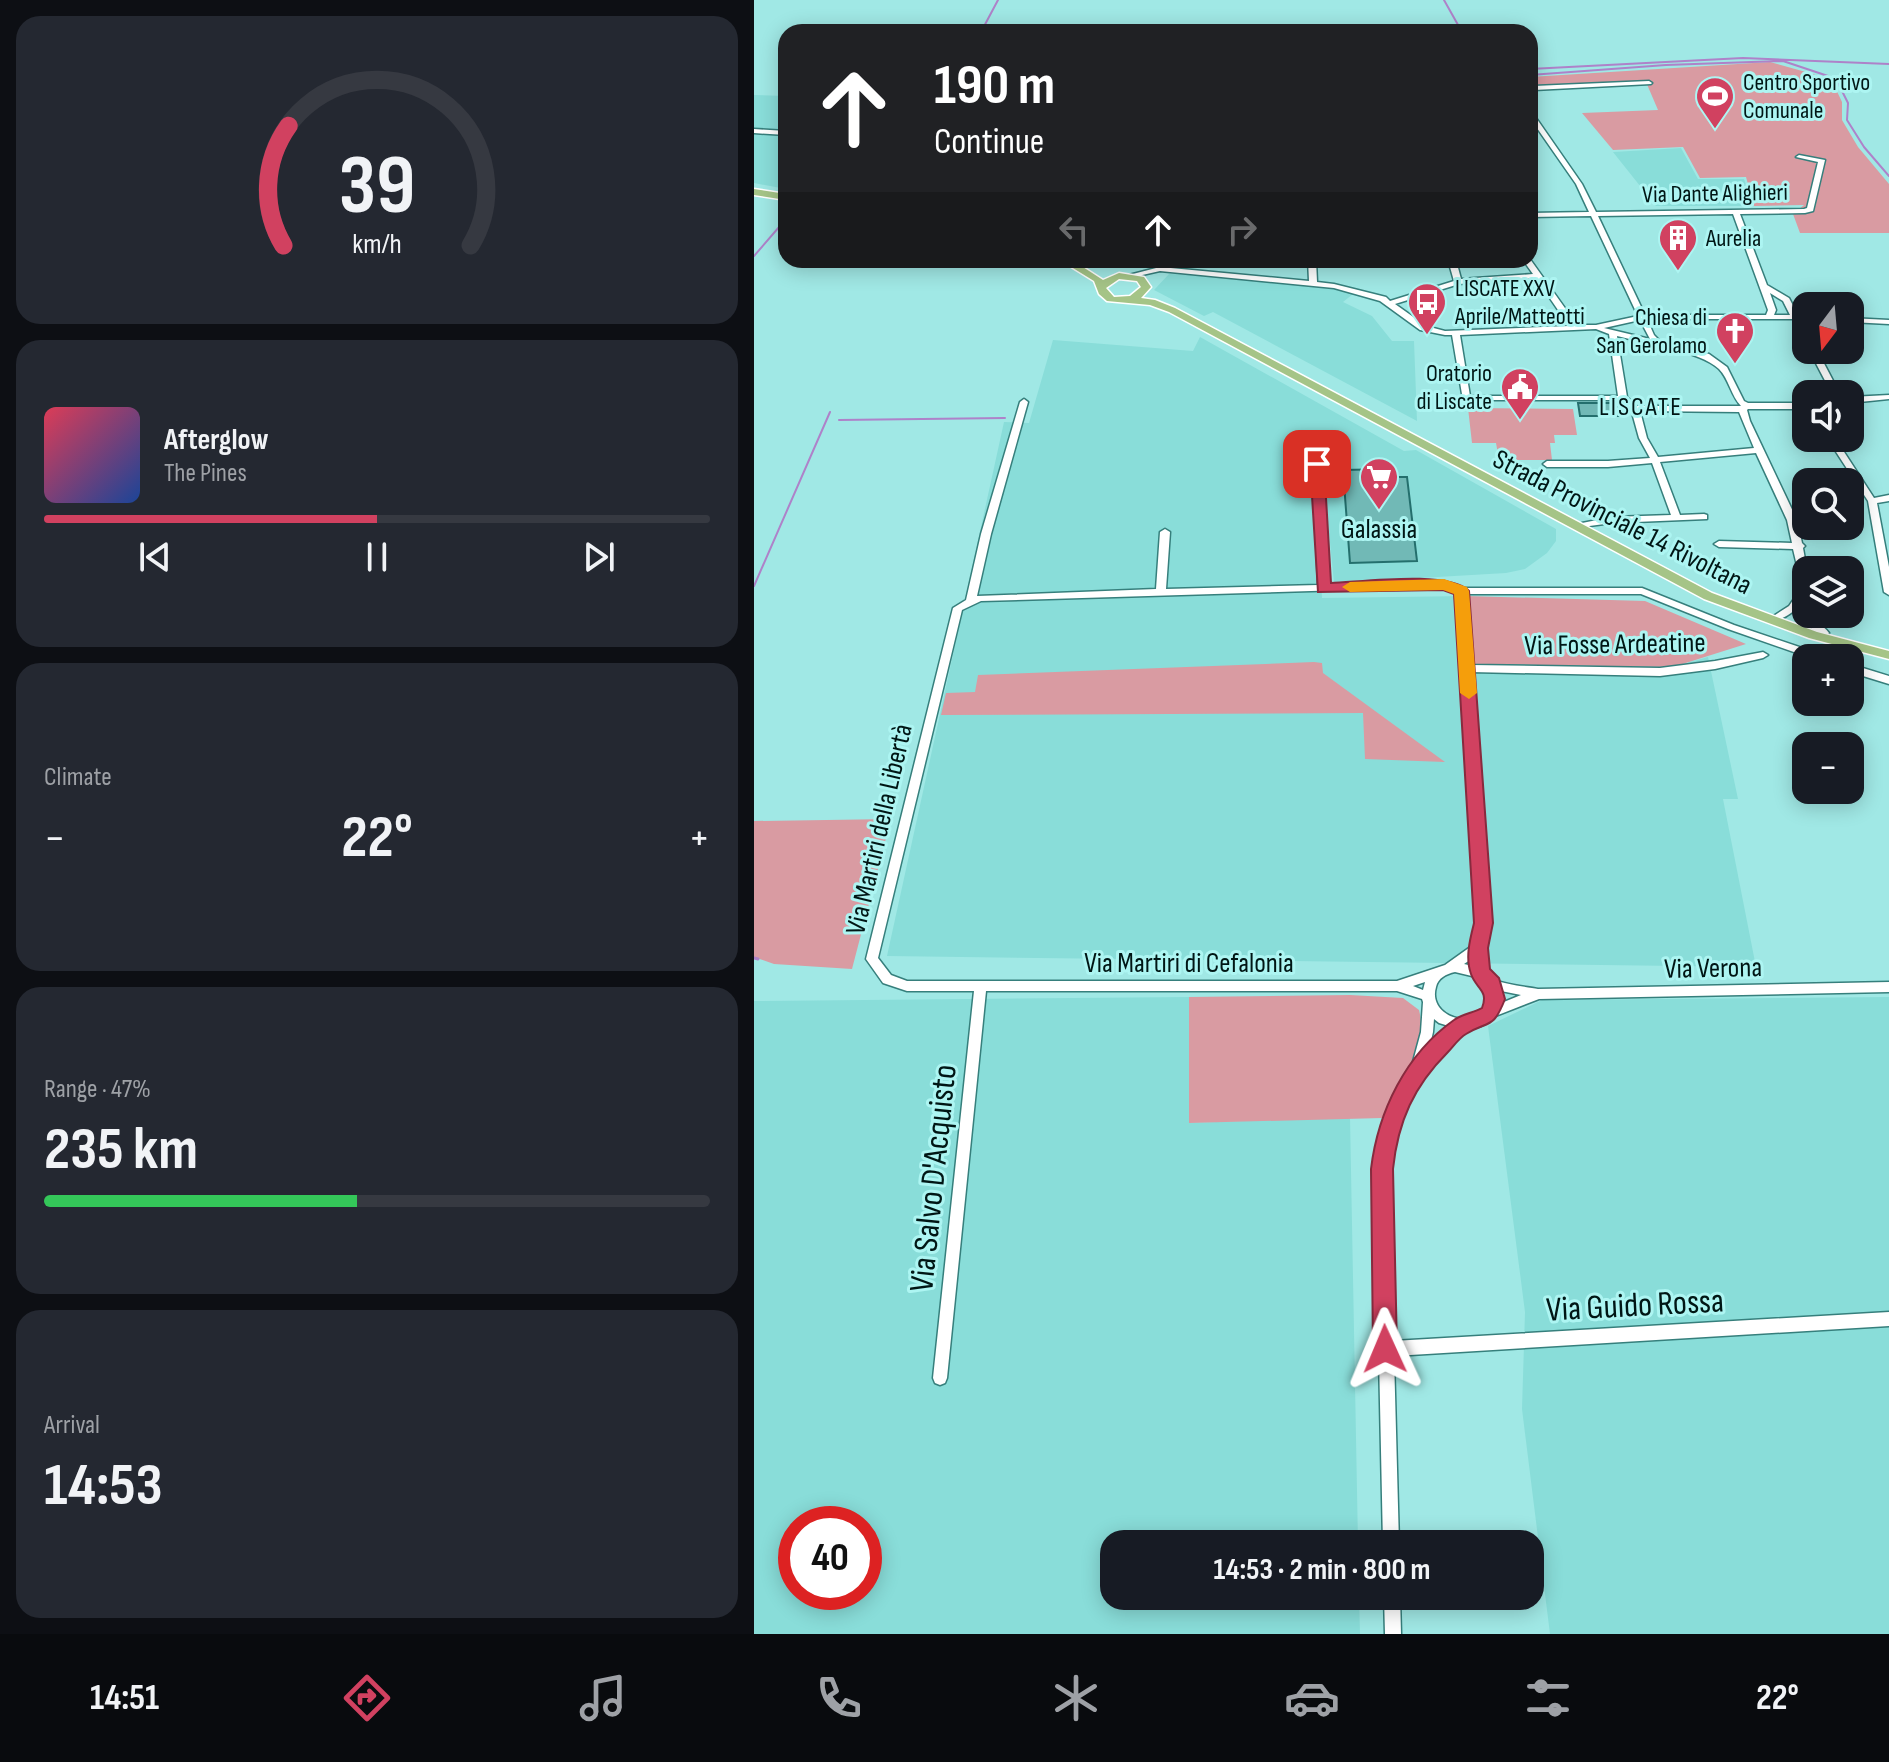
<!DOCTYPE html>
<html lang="en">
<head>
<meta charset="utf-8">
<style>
  :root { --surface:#171b24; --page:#242831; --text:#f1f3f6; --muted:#9ea1a6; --line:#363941; --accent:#d14160 }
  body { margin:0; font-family:"Sofia Sans Condensed",sans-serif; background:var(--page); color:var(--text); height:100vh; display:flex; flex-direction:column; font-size:30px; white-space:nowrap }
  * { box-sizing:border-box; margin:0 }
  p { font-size:26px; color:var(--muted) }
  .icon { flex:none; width:44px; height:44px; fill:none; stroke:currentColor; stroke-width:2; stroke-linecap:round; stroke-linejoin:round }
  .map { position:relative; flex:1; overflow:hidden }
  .panel { display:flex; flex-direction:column; gap:16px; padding:16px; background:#0d0f14; width:754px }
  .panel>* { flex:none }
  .top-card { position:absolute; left:24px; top:24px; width:760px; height:244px; border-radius:24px; box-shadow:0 4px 20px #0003; background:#202124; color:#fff; overflow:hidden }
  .needle { width:52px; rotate:196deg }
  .buttons { position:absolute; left:1038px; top:292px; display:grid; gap:16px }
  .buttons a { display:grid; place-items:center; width:72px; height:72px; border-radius:16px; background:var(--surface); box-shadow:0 4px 20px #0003; font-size:40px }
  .speed { position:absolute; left:24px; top:1506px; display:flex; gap:16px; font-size:40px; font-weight:700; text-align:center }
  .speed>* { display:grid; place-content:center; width:104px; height:104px; border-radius:50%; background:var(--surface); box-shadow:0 4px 20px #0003; line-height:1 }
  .speed .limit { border:12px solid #d22; background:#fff; color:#111 }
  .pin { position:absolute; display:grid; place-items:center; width:68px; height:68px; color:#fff; margin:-34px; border-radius:16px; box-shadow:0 4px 12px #0006 }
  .me { position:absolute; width:88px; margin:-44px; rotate:359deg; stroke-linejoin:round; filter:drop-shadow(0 0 6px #0008) }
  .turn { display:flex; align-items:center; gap:28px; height:168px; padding:0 24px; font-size:36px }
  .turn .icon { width:104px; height:104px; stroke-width:2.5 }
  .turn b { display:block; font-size:56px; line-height:68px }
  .lanes { display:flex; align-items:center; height:76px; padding:0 24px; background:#0003; justify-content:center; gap:40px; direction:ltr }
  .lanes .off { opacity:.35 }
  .big { font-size:60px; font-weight:700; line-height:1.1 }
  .panel .widget { flex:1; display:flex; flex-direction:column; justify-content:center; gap:12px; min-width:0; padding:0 28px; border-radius:24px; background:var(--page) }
  .panel .dial { align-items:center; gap:0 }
  .dial svg { height:208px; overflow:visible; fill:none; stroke:var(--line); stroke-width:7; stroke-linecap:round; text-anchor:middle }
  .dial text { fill:var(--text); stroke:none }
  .song { display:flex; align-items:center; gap:24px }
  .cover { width:96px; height:96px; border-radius:12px; background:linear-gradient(135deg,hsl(350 70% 55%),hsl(220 70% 35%)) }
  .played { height:8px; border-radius:4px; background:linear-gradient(90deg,var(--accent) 50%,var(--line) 50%) }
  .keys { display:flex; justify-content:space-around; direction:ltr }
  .heat { display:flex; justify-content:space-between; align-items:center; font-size:44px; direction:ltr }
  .charge { height:12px; border-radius:6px; background:linear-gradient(90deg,#34c759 47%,var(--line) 0) }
  .trip { position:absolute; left:346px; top:1530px; width:444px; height:80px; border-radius:24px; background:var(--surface); box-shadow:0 4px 20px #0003; font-weight:700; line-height:80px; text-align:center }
  .dock { display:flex; height:128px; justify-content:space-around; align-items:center; background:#090b0e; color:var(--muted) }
  .dock .icon { width:56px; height:56px }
  .dock .selected { color:var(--accent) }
  .dock b { font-size:36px; color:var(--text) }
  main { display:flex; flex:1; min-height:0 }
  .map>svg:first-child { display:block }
</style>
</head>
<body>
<main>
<section class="panel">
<div class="widget dial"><svg viewBox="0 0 100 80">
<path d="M14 69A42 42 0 1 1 86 69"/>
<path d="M14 69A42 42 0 0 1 16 23" stroke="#d14160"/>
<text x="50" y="56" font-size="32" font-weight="700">39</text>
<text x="50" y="72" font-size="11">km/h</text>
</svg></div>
<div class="widget">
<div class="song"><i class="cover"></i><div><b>Afterglow</b><p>The Pines</p></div></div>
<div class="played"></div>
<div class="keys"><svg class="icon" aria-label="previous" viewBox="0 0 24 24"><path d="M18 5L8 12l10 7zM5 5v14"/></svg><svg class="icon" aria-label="pause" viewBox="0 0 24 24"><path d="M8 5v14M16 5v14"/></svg><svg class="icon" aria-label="next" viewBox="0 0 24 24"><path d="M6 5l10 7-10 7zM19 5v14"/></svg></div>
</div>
<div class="widget"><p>Climate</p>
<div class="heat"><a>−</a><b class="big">22°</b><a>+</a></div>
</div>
<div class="widget"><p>Range · 47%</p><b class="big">235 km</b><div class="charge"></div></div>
<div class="widget"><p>Arrival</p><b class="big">14:53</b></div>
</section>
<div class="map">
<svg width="1135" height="1634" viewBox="0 0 1135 1634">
  <rect width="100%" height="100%" fill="#a0e8e5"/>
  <path fill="#89ddd9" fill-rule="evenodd" d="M0,95L32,96V189L0,183Z
    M927,148L944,179H990L999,206H902L859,152Z
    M415,274L512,279L570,286L599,294L589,302L618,316L638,341H660L663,421L459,312L450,316L400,290Z
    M446,337L650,451L662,450L802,529V541L793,553L771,569L752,573L580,583L568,461H561L568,598L713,596L719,664L919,667L954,657L984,799H969L1002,967L133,956L250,422L275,423L299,340L439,351Z
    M435,997V1123L596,1117L604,1544H360V1596H605L606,1634H0V1001ZM42,1524H110V1592H42Z
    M1135,997V1634H796L768,1409L771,1312L734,1026L788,1000Z"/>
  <path fill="#d99ba2" d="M1016,62L1059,74L1079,83L1088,102V120L1104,147L1135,184V233H1046L1039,214L1050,205L1000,206L992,177L946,178L929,147L859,150L828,113L904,110L892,82L776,85V77Z
    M714,408L819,409L823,435H800L801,443H796L798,460H745L742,443H718Z
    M713,596L891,601L992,644L919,667L718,664Z
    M560,662L568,663L569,673L691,762L611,759L609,713L187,715L192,693L221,692L224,675Z
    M137,819L98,969L20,964L0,957V821Z
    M596,995L649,998L665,1010C675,1048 645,1086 628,1118L435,1123V997Z"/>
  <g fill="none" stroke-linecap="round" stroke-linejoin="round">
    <path stroke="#ae82c9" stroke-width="2" d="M690,0L708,32
      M227,32L244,0
      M776,69L989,58L1135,64
      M776,75L912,65L1029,61L1074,76L1084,83L1094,103L1093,120L1110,147L1135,176
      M0,256L32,219
      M85,420L251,418
      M0,586L76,412"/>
    <path stroke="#ae82c9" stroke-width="3" d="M0,958L4,959"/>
  </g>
  <path fill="#71b9b6" stroke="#246f6d" stroke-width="2" d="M824,403H865L868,416H826Z
    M639,469L640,477H653L663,561L596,563L589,470Z"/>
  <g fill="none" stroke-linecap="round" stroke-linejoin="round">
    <g stroke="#367f7c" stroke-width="3">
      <path id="minor" d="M895,81L898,83L897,84L780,90L777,88L780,86Z
        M776,111L778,112L828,184L842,212L1050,209L1053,208L1064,162L1042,157L1045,155L1071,160L1059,211L1051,213L986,214L1013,285L1035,298L1044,315H1052V319H1046L1052,330V339L1048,337L1039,319H893L900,335L907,342L955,354L973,367L990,401L994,403H1052V409H994L993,410L996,421L1043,520L1048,543L1051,546L1049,548C1053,570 1059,598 1037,613C1031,617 1027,620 1020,619L1018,617L1035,606L1048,587L1039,549L965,547L960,544L965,541L1038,543L1033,520L1002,453L906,462L926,515L950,514L953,515V519L858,523L828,527V523L858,517L917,515L898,463L854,467H793L789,464L793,461H854L896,458L885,438L877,409L867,400H709L698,335H691L666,330L626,301L580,288L406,271L375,278L371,276L406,267L555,281L554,260H562L563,282L580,284L632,297L636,301L700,281L694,260H702L707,279L779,274L769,260L776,259L823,325H842L884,316L837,216L776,217V213L835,212L822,184L776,118ZM979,214L1014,310L1012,315H891L844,216ZM782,278L815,326L691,331L672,326L641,304L705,284ZM1016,293L1029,301L1036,315H1020L1022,310ZM886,320L896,339L850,328ZM842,329L855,334L864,396H716L706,335ZM863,336C890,343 946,351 965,369C975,379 977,396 987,406H883L873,397ZM886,411L985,412L1000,448L904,457L893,438Z
        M0,129L32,131V135L0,133Z
        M1096,318L1135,320V324L1096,322Z
        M1055,350H1063L1086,394H1078Z
        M1135,395V399L1096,403V397Z
        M270,399L274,402L237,534L223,596L402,589L406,532L411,529L416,532L412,589L564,585L559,464L563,461L567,464L574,584L690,581L708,588H888L980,625L1072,656L1073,658H1057L974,629L887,594H712L717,665L906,668L961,661L1009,652L1014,655L1009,658L961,669L906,676L717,672L735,923C732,937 724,971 739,979C747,984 774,987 784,989L1135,982V992L785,999L739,1017C733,1025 722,1029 712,1029L669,1069L642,1126L635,1169L639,1341L1135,1312V1326L640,1356L645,1544H629L621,1169L630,1126L657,1069L667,1032L669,1002L668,999L643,991H232L193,1378L191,1383L186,1385L181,1383L179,1378L220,991H153L129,983L112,959L199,608L212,600L227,534L266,402ZM689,587L702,593L723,923L719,945L691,965L643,981H153L137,975L124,958L208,610L227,601ZM719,958V966L710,964ZM701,972L722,977L735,992C734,997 735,1001 733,1005C723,1031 673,1018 682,987C684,978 692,974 701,972ZM671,982L669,990L659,986ZM747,991L767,995L745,1004ZM680,1019L685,1023L698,1027L675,1049L679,1032Z
        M1073,438H1081L1120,498L1135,495V501L1123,503L1135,567V595L1130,592L1114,501Z
        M1052,612V614H1060C1064,625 1069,625 1075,633L1073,635C1060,637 1054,625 1050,614Z
        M1096,664L1135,676V684L1096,672Z
        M630,1596H646L647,1634H631Z"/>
    </g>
    <g stroke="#fff" stroke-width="3">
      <path id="major" d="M0,189L32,194V200L0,195Z
        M306,260H318L349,280L365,273L390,277L397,287L387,298L401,300L421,308L958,593L1063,632L1135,651V659L1055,638L950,599L415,312L396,305L353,301L345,294L340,281ZM365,279L383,281L387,287L376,296L360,297L352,288Z"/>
    </g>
    <use href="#minor" fill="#fff" fill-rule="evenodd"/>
    <use href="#major" fill="#a5c487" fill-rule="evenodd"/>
  </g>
  <path fill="#d14160" stroke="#882a3e" stroke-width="2" d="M563,460L570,464L577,583C607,582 695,570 715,591L739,923L734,948L736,969L745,978L751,999C739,1030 735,1020 712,1034C705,1038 699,1047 694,1052C660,1086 644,1121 639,1169L643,1349L640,1357L631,1361L623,1357L619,1349L617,1169C624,1111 652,1054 700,1020C708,1014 719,1013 728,1008C735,990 722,989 717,974C711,958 716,939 720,923L700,594L689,590L564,592L556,464Z"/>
  <path fill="#f59e0b" d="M690,579L713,587L715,591L723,693L715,699L706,693L700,594L689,590L596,592L588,587L596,582Z"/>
  <defs>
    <g id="stadium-pin" transform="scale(2)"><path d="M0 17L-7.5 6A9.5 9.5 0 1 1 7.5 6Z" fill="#d14160" stroke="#adf5f2"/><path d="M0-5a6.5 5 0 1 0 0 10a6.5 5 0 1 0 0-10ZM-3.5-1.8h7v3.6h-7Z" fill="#fff"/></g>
    <g id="building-pin" transform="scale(2)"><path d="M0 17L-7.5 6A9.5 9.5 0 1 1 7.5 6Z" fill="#d14160" stroke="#adf5f2"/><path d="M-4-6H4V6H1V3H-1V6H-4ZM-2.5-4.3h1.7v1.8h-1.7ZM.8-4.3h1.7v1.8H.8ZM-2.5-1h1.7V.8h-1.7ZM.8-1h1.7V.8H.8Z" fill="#fff"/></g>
    <g id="bus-pin" transform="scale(2)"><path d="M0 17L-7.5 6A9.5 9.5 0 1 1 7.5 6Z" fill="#d14160" stroke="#adf5f2"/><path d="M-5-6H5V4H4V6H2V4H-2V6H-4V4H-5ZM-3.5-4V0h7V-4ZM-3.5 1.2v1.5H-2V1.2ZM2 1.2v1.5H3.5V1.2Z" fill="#fff"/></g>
    <g id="church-pin" transform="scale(2)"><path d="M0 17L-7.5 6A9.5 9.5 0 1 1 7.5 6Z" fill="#d14160" stroke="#adf5f2"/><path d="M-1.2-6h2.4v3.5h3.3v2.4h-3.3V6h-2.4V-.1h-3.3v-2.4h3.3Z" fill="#fff"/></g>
    <g id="civic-pin" transform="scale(2)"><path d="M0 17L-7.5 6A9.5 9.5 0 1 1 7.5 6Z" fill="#d14160" stroke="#adf5f2"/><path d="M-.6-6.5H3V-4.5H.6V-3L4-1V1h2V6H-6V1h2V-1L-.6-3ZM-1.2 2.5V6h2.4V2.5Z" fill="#fff"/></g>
    <g id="supermarket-pin" transform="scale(2)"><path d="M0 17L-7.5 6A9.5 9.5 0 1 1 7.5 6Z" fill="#d14160" stroke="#adf5f2"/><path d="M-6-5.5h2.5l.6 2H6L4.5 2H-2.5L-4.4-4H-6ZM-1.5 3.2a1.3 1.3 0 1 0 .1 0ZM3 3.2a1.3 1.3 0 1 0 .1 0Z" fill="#fff"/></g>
  </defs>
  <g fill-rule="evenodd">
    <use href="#stadium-pin" x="961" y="96"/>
    <use href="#building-pin" x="924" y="238"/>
    <use href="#bus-pin" x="673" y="302"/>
    <use href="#church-pin" x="981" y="331"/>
    <use href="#civic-pin" x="766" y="387"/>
    <use href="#supermarket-pin" x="625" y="477"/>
  </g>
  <g text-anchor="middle" stroke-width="6" stroke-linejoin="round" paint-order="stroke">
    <g font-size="24" fill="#001615" stroke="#adf5f2" text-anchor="start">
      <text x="989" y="90">Centro Sportivo<tspan x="989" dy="28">Comunale</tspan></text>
      <text x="952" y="246">Aurelia</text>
      <text x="701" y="296">LISCATE XXV<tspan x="701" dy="28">Aprile/Matteotti</tspan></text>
      <text x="953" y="325" text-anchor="end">Chiesa di<tspan x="953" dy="28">San Gerolamo</tspan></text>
      <text x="738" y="381" text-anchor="end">Oratorio<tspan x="738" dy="28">di Liscate</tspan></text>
    </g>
    <g font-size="24" fill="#001615" stroke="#adf5f2">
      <text transform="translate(961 193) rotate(-1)" y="8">Via Dante Alighieri</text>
    </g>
    <g font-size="26" letter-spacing="2" fill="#001615" stroke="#adf5f2">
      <text x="887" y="415">LISCATE</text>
    </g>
    <g font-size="28" fill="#001615" stroke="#adf5f2">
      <text transform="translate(869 521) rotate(27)" y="10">Strada Provinciale 14 Rivoltana</text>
      <text transform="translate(861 643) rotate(-1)" y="10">Via Fosse Ardeatine</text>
      <text transform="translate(124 829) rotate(-77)" y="10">Via Martiri della Libertà</text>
      <text x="435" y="972">Via Martiri di Cefalonia</text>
      <text transform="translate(959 967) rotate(-1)" y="10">Via Verona</text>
    </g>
    <g font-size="28" fill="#001615" stroke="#adf5f2">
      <text x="625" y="538">Galassia</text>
    </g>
    <g font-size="34" fill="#001615" stroke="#adf5f2">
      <text transform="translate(178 1178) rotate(-84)" y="12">Via Salvo D'Acquisto</text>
      <text transform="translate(881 1304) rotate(-3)" y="12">Via Guido Rossa</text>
    </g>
  </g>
</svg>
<div class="buttons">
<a><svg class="needle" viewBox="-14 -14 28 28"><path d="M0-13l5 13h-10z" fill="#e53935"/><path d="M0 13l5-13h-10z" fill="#9ea1a6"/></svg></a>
<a><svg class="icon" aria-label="sound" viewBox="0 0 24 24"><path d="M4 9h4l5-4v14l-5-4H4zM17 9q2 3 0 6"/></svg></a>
<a><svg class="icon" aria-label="search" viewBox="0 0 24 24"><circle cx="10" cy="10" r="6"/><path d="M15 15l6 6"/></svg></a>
<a><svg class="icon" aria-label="layers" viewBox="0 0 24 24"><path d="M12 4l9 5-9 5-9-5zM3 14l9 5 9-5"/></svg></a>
<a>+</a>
<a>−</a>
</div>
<div class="speed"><div class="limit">40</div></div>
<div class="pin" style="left:563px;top:464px;background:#d93025"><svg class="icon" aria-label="arrive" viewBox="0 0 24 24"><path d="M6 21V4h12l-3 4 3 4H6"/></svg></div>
<svg class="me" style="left:631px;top:1349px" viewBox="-20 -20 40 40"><path d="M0-17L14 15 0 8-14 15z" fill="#d14160" stroke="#fff" stroke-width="4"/></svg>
<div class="trip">14:53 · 2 min · 800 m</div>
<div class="top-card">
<div class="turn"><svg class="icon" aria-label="ahead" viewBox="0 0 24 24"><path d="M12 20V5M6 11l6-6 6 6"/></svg><div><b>190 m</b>Continue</div></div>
<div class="lanes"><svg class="icon off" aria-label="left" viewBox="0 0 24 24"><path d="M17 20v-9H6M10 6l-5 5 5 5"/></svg><svg class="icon" aria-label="ahead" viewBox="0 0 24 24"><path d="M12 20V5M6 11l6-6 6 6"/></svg><svg class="icon off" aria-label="right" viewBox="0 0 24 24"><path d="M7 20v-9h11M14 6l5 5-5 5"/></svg></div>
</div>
</div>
</main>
<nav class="dock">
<b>14:51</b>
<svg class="icon selected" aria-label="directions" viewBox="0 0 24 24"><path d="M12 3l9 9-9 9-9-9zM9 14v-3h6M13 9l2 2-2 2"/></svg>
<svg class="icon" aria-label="music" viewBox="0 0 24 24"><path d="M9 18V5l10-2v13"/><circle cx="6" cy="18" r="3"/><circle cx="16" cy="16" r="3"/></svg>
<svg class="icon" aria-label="phone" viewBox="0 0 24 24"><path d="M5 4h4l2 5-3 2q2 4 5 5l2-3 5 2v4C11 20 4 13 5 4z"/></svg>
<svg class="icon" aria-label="climate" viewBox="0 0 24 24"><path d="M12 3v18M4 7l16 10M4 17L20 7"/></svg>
<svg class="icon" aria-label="car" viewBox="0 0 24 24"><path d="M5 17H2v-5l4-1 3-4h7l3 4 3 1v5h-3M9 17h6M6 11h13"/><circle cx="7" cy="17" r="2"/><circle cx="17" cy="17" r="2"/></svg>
<svg class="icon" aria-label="filters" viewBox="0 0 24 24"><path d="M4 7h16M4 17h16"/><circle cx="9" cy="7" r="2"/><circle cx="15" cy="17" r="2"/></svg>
<b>22°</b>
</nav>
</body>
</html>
